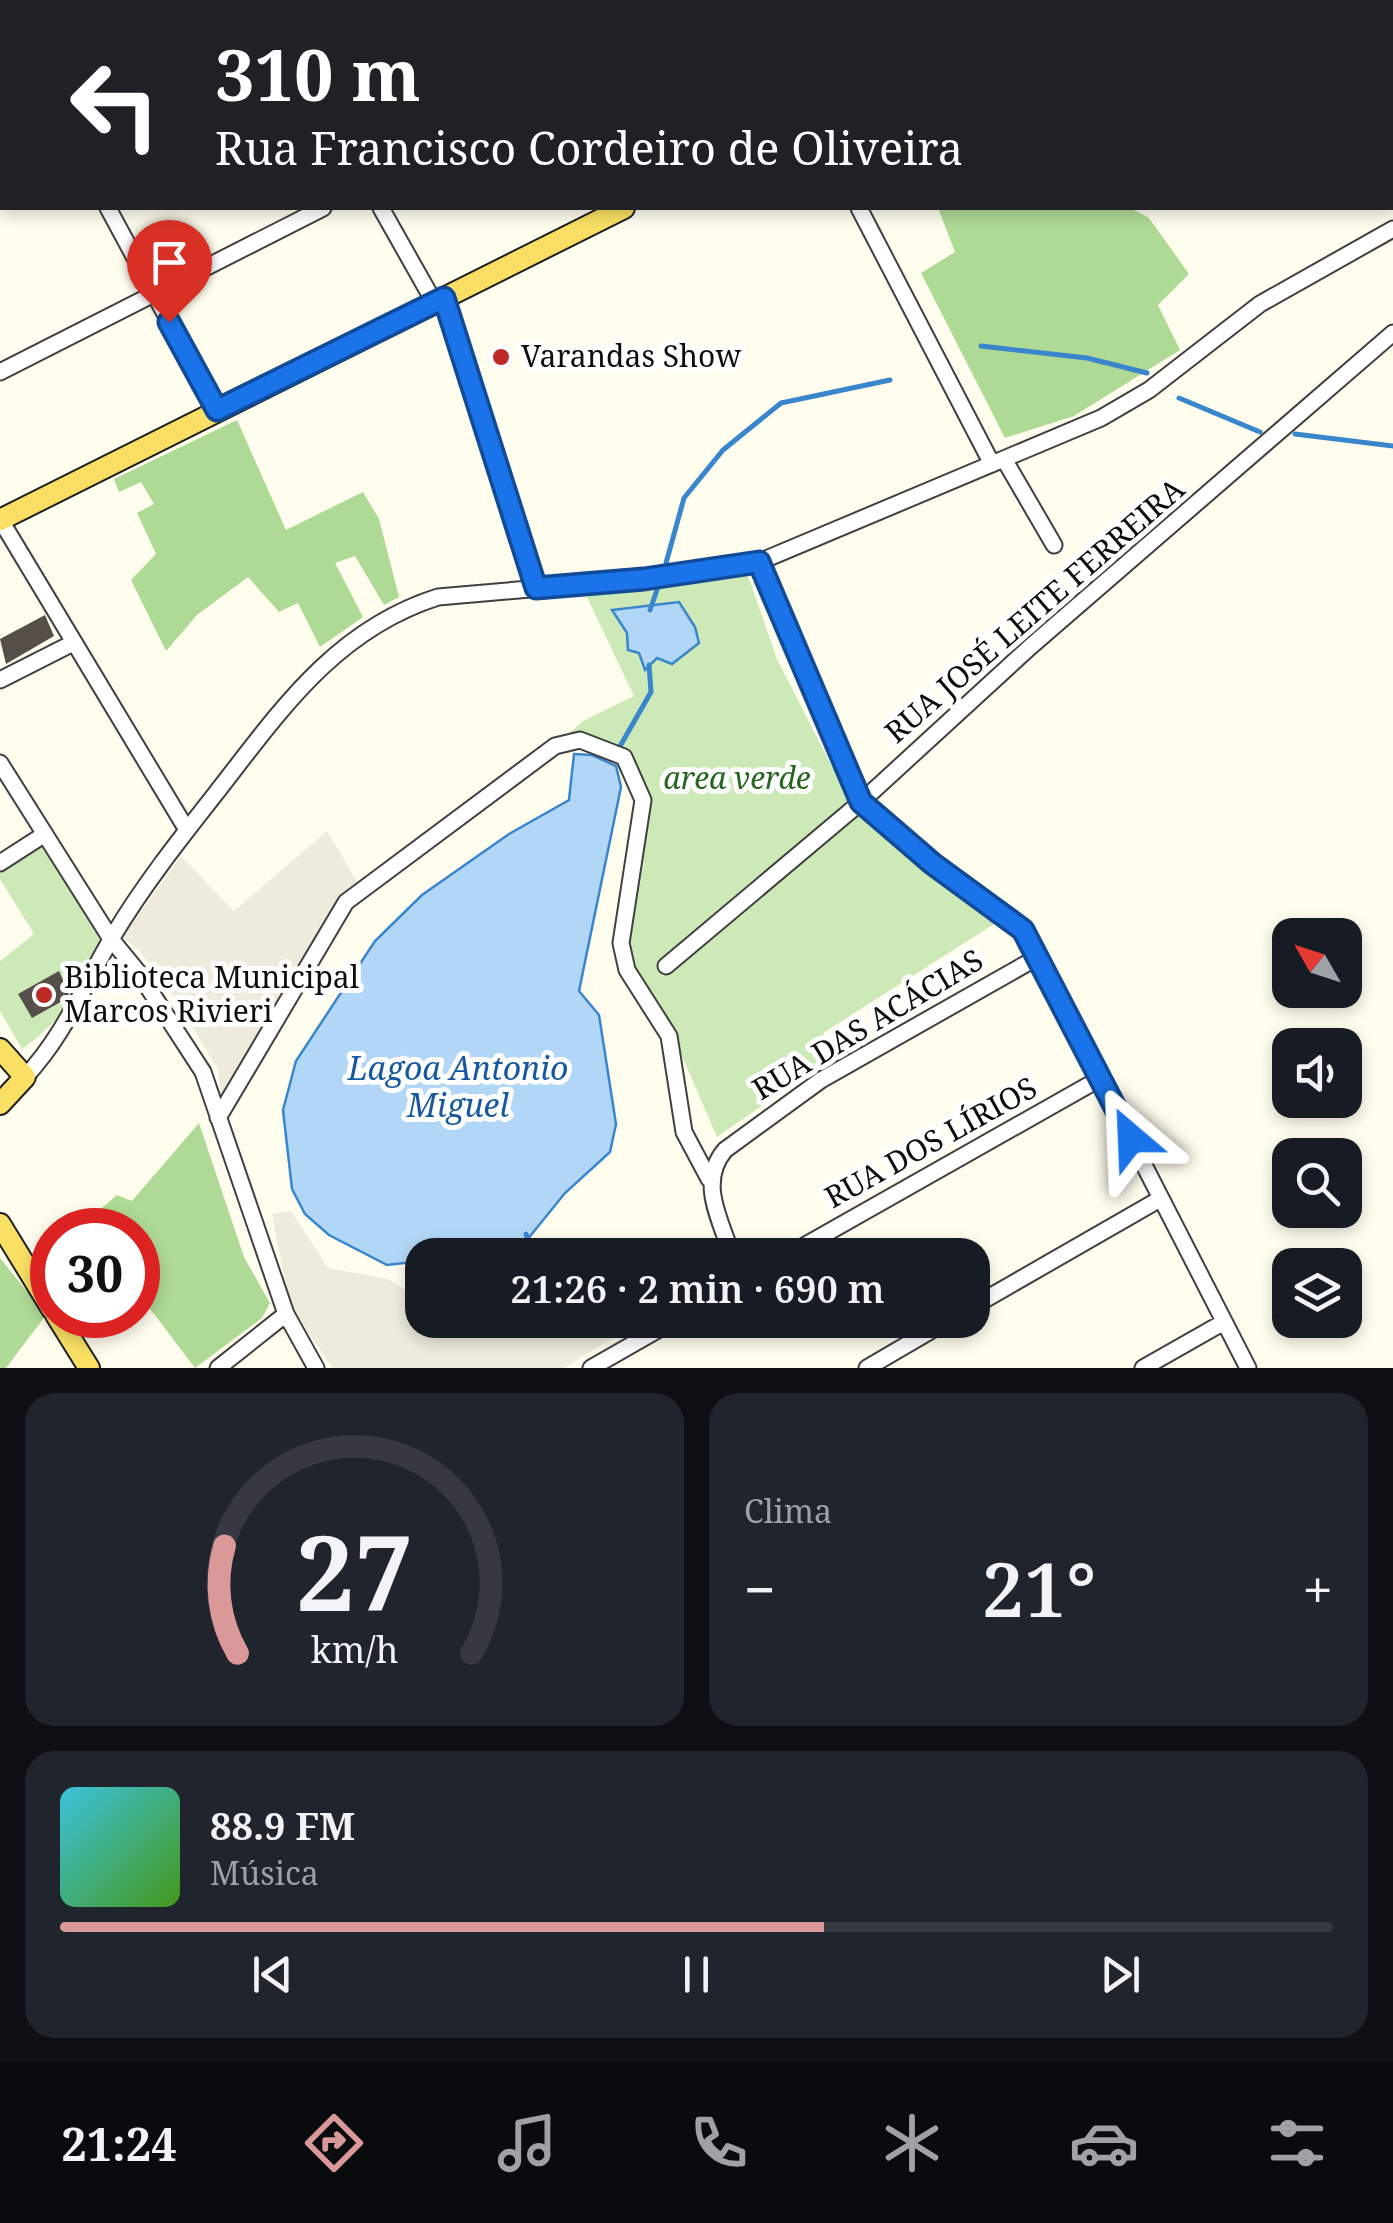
<!DOCTYPE html>
<html lang="pt">
<head>
<meta charset="utf-8">
<style>
  :root { --surface:#171b24; --page:#20242c; --text:#f1f3f6; --muted:#9ea1a6; --line:#363941; --accent:#da9998 }
  body { margin:0; font-family:"Noto Serif",serif; background:var(--page); color:var(--text); height:100vh; display:flex; flex-direction:column; font-size:38px; white-space:nowrap }
  * { box-sizing:border-box; margin:0 }
  p { font-size:32px; color:var(--muted) }
  .icon { flex:none; width:55px; height:55px; fill:none; stroke:currentColor; stroke-width:2; stroke-linecap:round; stroke-linejoin:round }
  .map { position:relative; height:1368px; overflow:hidden }
  .panel { display:flex; flex-direction:column; gap:25px; padding:25px; background:#0d0f14; flex:1 }
  .panel>* { flex:none }
  .top-card { position:absolute; left:0px; top:0px; width:1395px; height:210px; box-shadow:0 5px 15px #0003; background:#202124; color:#fff; overflow:hidden }
  .needle { width:65px; rotate:309deg }
  .controls { position:absolute; left:1272px; top:918px; display:grid; gap:20px }
  .controls a { display:grid; place-items:center; width:90px; height:90px; border-radius:20px; background:var(--surface); box-shadow:0 5px 15px #0003; font-size:50px }
  .speed { position:absolute; left:30px; top:1208px; display:flex; gap:20px; font-size:50px; font-weight:700; text-align:center }
  .speed>* { display:grid; place-content:center; width:130px; height:130px; border-radius:50%; background:var(--surface); box-shadow:0 5px 15px #0003; line-height:1 }
  .speed .limit { border:15px solid #d22; background:#fff; color:#111 }
  .pin { position:absolute; display:grid; place-items:center; width:85px; height:85px; color:#fff; margin:-102px -42px; border-radius:50% 50% 50% 0; rotate:-45deg; box-shadow:0 0 10px #0007 }
  .pin .icon { rotate:45deg }
  .me { position:absolute; width:110px; margin:-55px; rotate:334deg; stroke-linejoin:round; filter:drop-shadow(0 0 8px #0008) }
  .turn { display:flex; align-items:center; gap:35px; height:210px; padding:0 50px; font-size:45px }
  .turn .icon { width:130px; height:130px; stroke-width:2.5 }
  .turn b { display:block; font-size:70px; line-height:85px }
  .big { font-size:75px; font-weight:600; line-height:1.1 }
  .panel .card { flex:1; display:flex; flex-direction:column; justify-content:center; gap:15px; min-width:0; padding:0 35px; border-radius:30px; background:var(--page) }
  .panel .dial { align-items:center; gap:0 }
  .dial svg { height:260px; overflow:visible; fill:none; stroke:var(--line); stroke-width:7; stroke-linecap:round; text-anchor:middle }
  .dial text { fill:var(--text); stroke:none }
  .song { display:flex; align-items:center; gap:30px }
  .cover { width:120px; height:120px; border-radius:15px; background:linear-gradient(135deg,hsl(190 70% 55%),hsl(100 70% 35%)) }
  .played { height:10px; border-radius:5px; background:linear-gradient(90deg,var(--accent) 60%,var(--line) 60%) }
  .keys { display:flex; justify-content:space-around; direction:ltr }
  .heat { display:flex; justify-content:space-between; align-items:center; font-size:55px; direction:ltr }
  .panel .tiles { flex:1; display:grid; gap:25px; grid-template-columns:1fr 1fr }
  .card:last-child { grid-column:span 2 }
  .trip { position:absolute; left:405px; top:1238px; width:585px; height:100px; border-radius:30px; background:var(--surface); box-shadow:0 5px 15px #0003; font-weight:600; line-height:100px; text-align:center }
  .tabs { display:flex; height:160px; justify-content:space-around; align-items:center; background:#090b0e; color:var(--muted) }
  .tabs .icon { width:70px; height:70px }
  .tabs .on { color:var(--accent) }
  .tabs b { font-size:45px; color:var(--text) }
  .map>svg:first-child { display:block }
</style>
</head>
<body>
<div class="map">
<svg width="1393" height="1368" viewBox="0 0 1393 1368">
  <rect width="100%" height="100%" fill="#fffded"/>
  <path fill="#cde9b7" d="M746,570L777,659L850,802L657,963L663,976L860,812L932,874L1002,919L823,1033L835,1055L717,1137L676,1042L634,971L627,936L647,809L646,784L630,753L563,738L583,721L634,696L585,593Z
    M40,844L103,936C82,985 66,1018 22,1049L0,1011V961L34,934L0,879V867Z"/>
  <path fill="#afda96" d="M938,208H1131L1149,218L1189,274L1158,305L1180,350L1074,416L1005,438L921,273L955,252Z
    M237,420L286,530L363,492L379,519L399,597L384,605L355,556L335,563L363,617L320,647L298,603L279,612L248,577L197,615L166,651L131,580L156,554L137,513L154,504L141,482L119,492L114,479Z
    M199,1123L244,1257L270,1303L262,1318L195,1368L138,1293V1230H86L82,1225L117,1195L132,1201Z
    M0,1258L46,1315L6,1368H0Z"/>
  <path fill="#eeebdd" d="M327,831L359,885L227,1100L221,1096L218,1069L170,991L138,949L122,938L181,856L234,911Z
    M291,1211L328,1268L388,1279L422,1300V1320L570,1325L586,1320H630L634,1325L564,1368H333L290,1307L272,1214Z"/>
  <path fill="#b2d7f6" stroke="#3986cd" stroke-width="2.5" d="M679,602L695,627L699,643L672,664L657,658L645,670L639,653L628,650L627,633L612,610Z
    M574,754L592,755L616,766L621,787L579,991L599,1015L616,1124L610,1152L565,1193L527,1240L498,1251L422,1255V1261L387,1265L329,1235L305,1214L292,1189L283,1110L296,1061L375,941L422,895L509,834L569,800Z"/>
  <g fill="none" stroke-linecap="round" stroke-linejoin="round">
    <path stroke="#3986cd" stroke-width="5" d="M981,346L1087,358L1147,373
      M1179,398L1260,432
      M1295,434L1393,446
      M666,563L684,498L723,450L781,403L890,380
      M650,610L657,590
      M619,748L651,692L649,665
      M526,1234L533,1255"/>
  </g>
  <path fill="#564f49" d="M45,615L54,636L6,664L0,639Z
    M59,971L69,993L66,999L32,1018L18,994Z"/>
  <g fill="none" stroke-linecap="round" stroke-linejoin="round">
    <g stroke="#404040" stroke-width="19">
      <path id="minor" d="M61,0L62,2
        M264,0L265,2
        M742,0L744,2
        M333,2L339,0
        M722,2L726,0
        M0,142L2,141
        M108,208L217,410
        M381,208L434,302
        M859,208L992,464
        M444,297L536,588
        M0,372L323,208
        M1004,459L1054,545
        M0,519L187,830
        M759,562L861,802L933,864L1023,929L1248,1368
        M0,680L73,643
        M0,763L111,939L138,972L203,1072L286,1314L316,1368
        M0,863L45,834
        M666,966L861,802L1030,647L1393,333
        M25,1077C64,1036 85,983 113,936C144,884 183,835 220,788C282,708 337,629 438,597L644,579L759,562L1101,418L1149,390L1260,304L1393,229
        M218,1118L346,902L555,746L580,740L624,757L643,800L621,943L627,970L669,1036L684,1132L709,1179
        M732,1255C720,1219 698,1182 725,1150L821,1080L1038,957
        M788,1255L1101,1078
        M972,1307L1160,1199
        M218,1368L286,1314
        M591,1368L675,1320
        M867,1368L949,1320
        M1143,1368L1224,1322"/>
    </g>
    <g stroke="#1e1e1e" stroke-width="24">
      <path id="major" d="M1031,2L1036,0
        M0,520L624,208
        M0,1049L25,1077L0,1104
        M0,1224L52,1309
        M56,1315L89,1368"/>
    </g>
    <use href="#minor" stroke="#fff" stroke-width="15"/>
    <use href="#major" stroke="#f9e064" stroke-width="20"/>
  </g>
  <g fill="none" stroke-linecap="round" stroke-linejoin="round">
    <g stroke="#114b97" stroke-width="25">
      <path id="route" d="M169,322L217,410L444,298L536,588L644,579L759,562L861,802L933,864L1023,930L1131,1138"/>
    </g>
    <use href="#route" stroke="#1a73e8" stroke-width="18"/>
  </g>
  <g fill="#bd2a25" stroke="#fff" stroke-width="4">
    <circle cx="501" cy="357" r="10"/>
    <circle cx="44" cy="995" r="10"/>
  </g>
  <g text-anchor="middle" stroke-width="10" stroke-linejoin="round" paint-order="stroke">
    <g font-size="30" fill="#0d0d0d" stroke="#fff" text-anchor="start">
      <text x="521" y="367">Varandas Show</text>
      <text x="64" y="988">Biblioteca Municipal<tspan x="64" dy="34">Marcos Rivieri</tspan></text>
    </g>
    <g font-size="30" fill="#0d0d0d" stroke="#fff">
      <text transform="translate(1035 611) rotate(-41)" y="10">RUA JOSÉ LEITE FERREIRA</text>
      <text transform="translate(868 1025) rotate(-31)" y="10">RUA DAS ACÁCIAS</text>
      <text transform="translate(931 1143) rotate(-29)" y="10">RUA DOS LÍRIOS</text>
    </g>
    <g font-size="30" font-style="italic" fill="#26651d" stroke="#fff">
      <text x="737" y="789">area verde</text>
    </g>
    <g font-size="32" font-style="italic" fill="#16589f" stroke="#fff">
      <text x="458" y="1080">Lagoa Antonio<tspan x="458" dy="37">Miguel</tspan></text>
    </g>
  </g>
</svg>
<div class="controls">
<a><svg class="needle" viewBox="-14 -14 28 28"><path d="M0-13l5 13h-10z" fill="#e53935"/><path d="M0 13l5-13h-10z" fill="#9ea1a6"/></svg></a>
<a><svg class="icon" aria-label="sound" viewBox="0 0 24 24"><path d="M4 9h4l5-4v14l-5-4H4zM17 9q2 3 0 6"/></svg></a>
<a><svg class="icon" aria-label="search" viewBox="0 0 24 24"><circle cx="10" cy="10" r="6"/><path d="M15 15l6 6"/></svg></a>
<a><svg class="icon" aria-label="layers" viewBox="0 0 24 24"><path d="M12 4l9 5-9 5-9-5zM3 14l9 5 9-5"/></svg></a>
</div>
<div class="speed"><div class="limit">30</div></div>
<div class="pin" style="left:169px;top:322px;background:#d93025"><svg class="icon" aria-label="arrive" viewBox="0 0 24 24"><path d="M6 21V4h12l-3 4 3 4H6"/></svg></div>
<svg class="me" style="left:1131px;top:1138px" viewBox="-20 -20 40 40"><path d="M0-17L14 15 0 8-14 15z" fill="#1a73e8" stroke="#fff" stroke-width="4"/></svg>
<div class="trip">21:26 · 2 min · 690 m</div>
<div class="top-card">
<div class="turn"><svg class="icon" aria-label="left" viewBox="0 0 24 24"><path d="M17 20v-9H6M10 6l-5 5 5 5"/></svg><div><b>310 m</b>Rua Francisco Cordeiro de Oliveira</div></div>
</div>
</div>
<section class="panel">
<div class="tiles">
<div class="card dial"><svg viewBox="0 0 100 80">
<path d="M14 69A42 42 0 1 1 86 69"/>
<path d="M14 69A42 42 0 0 1 10 36" stroke="#da9998"/>
<text x="50" y="56" font-size="32" font-weight="700">27</text>
<text x="50" y="72" font-size="11">km/h</text>
</svg></div>
<div class="card"><p>Clima</p>
<div class="heat"><a>−</a><b class="big">21°</b><a>+</a></div>
</div>
<div class="card">
<div class="song"><i class="cover"></i><div><b>88.9 FM</b><p>Música</p></div></div>
<div class="played"></div>
<div class="keys"><svg class="icon" aria-label="previous" viewBox="0 0 24 24"><path d="M18 5L8 12l10 7zM5 5v14"/></svg><svg class="icon" aria-label="pause" viewBox="0 0 24 24"><path d="M8 5v14M16 5v14"/></svg><svg class="icon" aria-label="next" viewBox="0 0 24 24"><path d="M6 5l10 7-10 7zM19 5v14"/></svg></div>
</div>
</div>
</section>
<nav class="tabs">
<b>21:24</b>
<svg class="icon on" aria-label="directions" viewBox="0 0 24 24"><path d="M12 3l9 9-9 9-9-9zM9 14v-3h6M13 9l2 2-2 2"/></svg>
<svg class="icon" aria-label="music" viewBox="0 0 24 24"><path d="M9 18V5l10-2v13"/><circle cx="6" cy="18" r="3"/><circle cx="16" cy="16" r="3"/></svg>
<svg class="icon" aria-label="phone" viewBox="0 0 24 24"><path d="M5 4h4l2 5-3 2q2 4 5 5l2-3 5 2v4C11 20 4 13 5 4z"/></svg>
<svg class="icon" aria-label="climate" viewBox="0 0 24 24"><path d="M12 3v18M4 7l16 10M4 17L20 7"/></svg>
<svg class="icon" aria-label="car" viewBox="0 0 24 24"><path d="M5 17H2v-5l4-1 3-4h7l3 4 3 1v5h-3M9 17h6M6 11h13"/><circle cx="7" cy="17" r="2"/><circle cx="17" cy="17" r="2"/></svg>
<svg class="icon" aria-label="filters" viewBox="0 0 24 24"><path d="M4 7h16M4 17h16"/><circle cx="9" cy="7" r="2"/><circle cx="15" cy="17" r="2"/></svg>
</nav>
</body>
</html>
